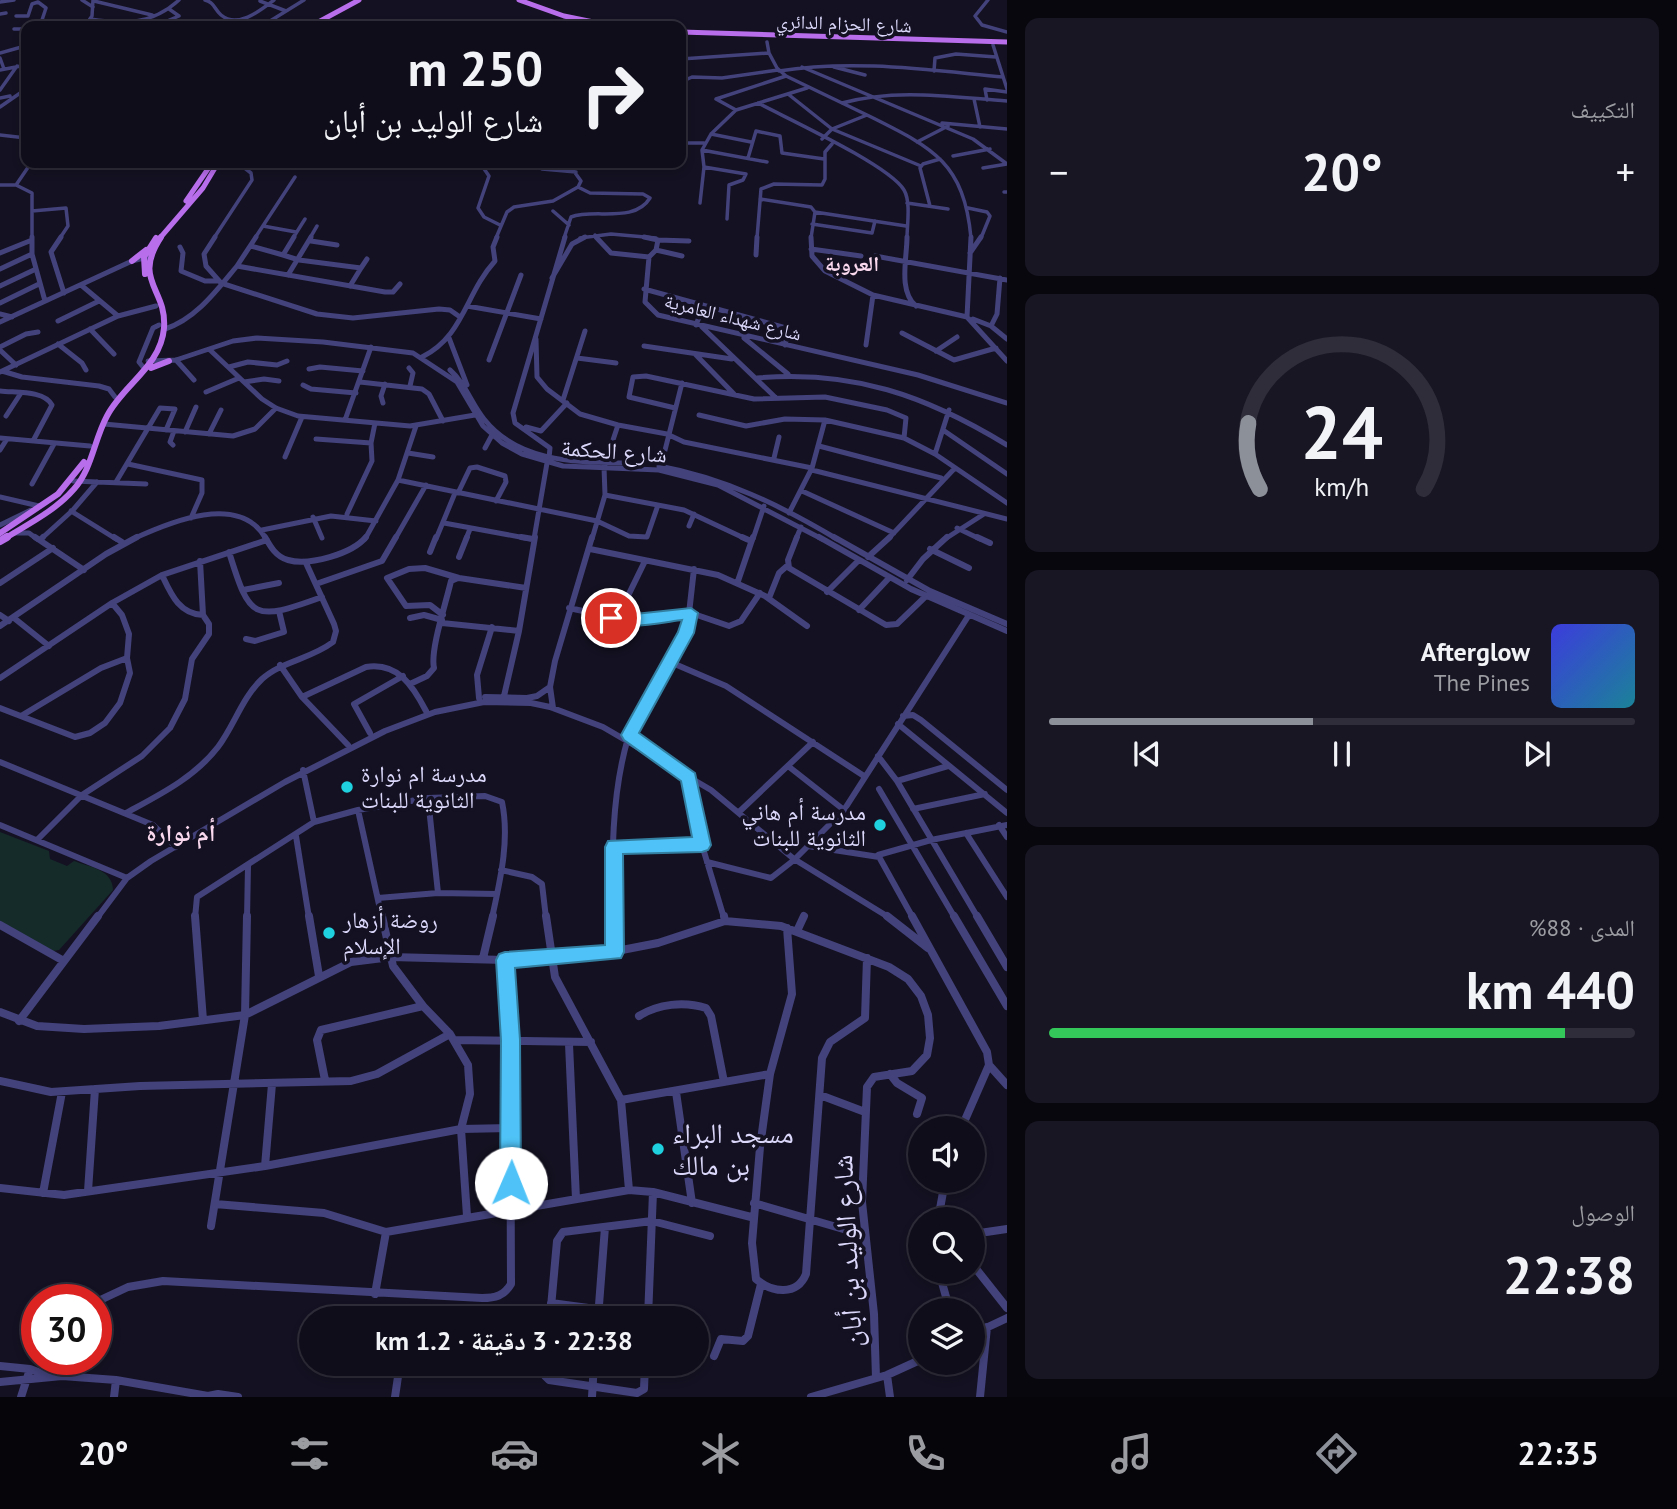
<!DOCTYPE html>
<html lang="ar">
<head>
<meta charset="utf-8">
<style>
  :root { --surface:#0f0d1a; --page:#181623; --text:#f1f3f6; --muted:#9b9ca2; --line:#2f2d39; --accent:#8c9099 }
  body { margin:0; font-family:"PT Sans","Noto Naskh Arabic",sans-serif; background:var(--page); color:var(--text); direction:rtl; height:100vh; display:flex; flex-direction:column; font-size:26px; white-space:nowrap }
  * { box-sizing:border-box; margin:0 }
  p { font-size:23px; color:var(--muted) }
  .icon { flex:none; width:38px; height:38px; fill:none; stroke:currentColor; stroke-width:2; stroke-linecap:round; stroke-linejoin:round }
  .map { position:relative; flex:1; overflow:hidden; direction:ltr }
  .panel { display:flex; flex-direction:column; gap:18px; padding:18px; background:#08070e; width:670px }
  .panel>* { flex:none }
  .guide { position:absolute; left:21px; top:21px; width:665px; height:147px; border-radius:14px; box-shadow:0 4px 10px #0003,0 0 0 2px var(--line); direction:rtl; background:#0f0d1a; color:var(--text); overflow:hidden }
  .fabs { position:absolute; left:908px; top:1116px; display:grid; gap:14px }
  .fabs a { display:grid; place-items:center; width:77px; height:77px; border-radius:50%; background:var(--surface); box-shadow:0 4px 10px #0003,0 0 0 2px var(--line); font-size:35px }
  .speed { position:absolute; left:21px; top:1284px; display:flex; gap:14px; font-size:35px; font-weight:700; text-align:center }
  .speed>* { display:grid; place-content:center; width:91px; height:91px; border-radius:50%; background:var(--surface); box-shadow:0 4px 10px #0003,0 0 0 2px var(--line); line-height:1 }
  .speed .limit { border:10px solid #d22; background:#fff; color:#111 }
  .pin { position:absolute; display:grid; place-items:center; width:60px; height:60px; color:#fff; margin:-30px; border:4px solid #fff; border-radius:50%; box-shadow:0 2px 7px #0007 }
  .me { position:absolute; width:77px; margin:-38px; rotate:1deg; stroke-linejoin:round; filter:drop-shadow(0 0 5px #0008) }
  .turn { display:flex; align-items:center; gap:24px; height:147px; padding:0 28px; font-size:32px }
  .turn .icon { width:91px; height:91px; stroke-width:2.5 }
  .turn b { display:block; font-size:49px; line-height:60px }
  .big { font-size:52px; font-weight:700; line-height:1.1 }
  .panel .card { flex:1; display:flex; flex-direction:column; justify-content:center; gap:10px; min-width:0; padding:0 24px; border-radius:14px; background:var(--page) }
  .panel .dial { align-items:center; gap:0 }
  .dial svg { height:182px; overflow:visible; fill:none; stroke:var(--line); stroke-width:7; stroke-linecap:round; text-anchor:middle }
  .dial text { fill:var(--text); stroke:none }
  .song { display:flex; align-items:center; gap:21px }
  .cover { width:84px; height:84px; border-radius:10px; background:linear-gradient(135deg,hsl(240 70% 55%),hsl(190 70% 35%)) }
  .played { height:7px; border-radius:4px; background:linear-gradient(90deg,var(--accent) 45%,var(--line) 45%) }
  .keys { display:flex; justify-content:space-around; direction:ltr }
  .heat { display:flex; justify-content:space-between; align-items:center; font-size:38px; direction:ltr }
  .charge { height:10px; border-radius:5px; background:linear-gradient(90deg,#34c759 88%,var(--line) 0) }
  .trip { position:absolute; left:299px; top:1306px; width:410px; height:70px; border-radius:35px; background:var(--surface); box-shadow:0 4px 10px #0003,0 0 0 2px var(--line); font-weight:700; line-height:70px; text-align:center; direction:rtl }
  .tab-bar { display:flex; height:112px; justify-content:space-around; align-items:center; background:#06050a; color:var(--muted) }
  .tab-bar .icon { width:49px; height:49px }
  .tab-bar .on { color:var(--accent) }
  .tab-bar b { font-size:32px; color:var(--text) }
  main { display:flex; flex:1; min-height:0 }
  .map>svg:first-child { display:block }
</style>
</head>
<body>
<main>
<section class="panel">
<div class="card"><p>التكييف</p>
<div class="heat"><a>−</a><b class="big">20°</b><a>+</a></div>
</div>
<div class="card dial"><svg viewBox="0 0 100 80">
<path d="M14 69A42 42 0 1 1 86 69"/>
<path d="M14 69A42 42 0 0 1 9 40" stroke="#8c9099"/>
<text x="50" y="56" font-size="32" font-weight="700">24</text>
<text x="50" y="72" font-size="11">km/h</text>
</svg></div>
<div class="card">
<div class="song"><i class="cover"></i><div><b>Afterglow</b><p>The Pines</p></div></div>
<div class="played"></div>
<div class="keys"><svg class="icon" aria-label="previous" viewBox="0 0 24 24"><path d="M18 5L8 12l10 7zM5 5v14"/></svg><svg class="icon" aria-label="pause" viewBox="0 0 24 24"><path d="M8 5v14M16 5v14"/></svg><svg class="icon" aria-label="next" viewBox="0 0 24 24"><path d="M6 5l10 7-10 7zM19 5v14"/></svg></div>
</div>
<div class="card"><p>المدى · 88%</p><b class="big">440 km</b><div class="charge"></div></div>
<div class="card"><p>الوصول</p><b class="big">22:38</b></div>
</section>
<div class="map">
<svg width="1007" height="1397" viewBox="0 0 1007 1397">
  <rect width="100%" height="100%" fill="#141122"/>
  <path fill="#152b2a" d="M0,832L49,851L50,859L67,866L74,861C90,867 113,870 113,890L59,950L53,951L0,923Z"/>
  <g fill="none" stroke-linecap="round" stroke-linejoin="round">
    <path stroke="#43427b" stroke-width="3.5" d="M82,0L93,7
      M205,0C215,3 214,9 221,15C238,29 261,10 274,0
      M988,0L975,16L982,25L1007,32
      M94,1L152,15
      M260,1L286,11
      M0,2L14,0
      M0,14L6,13
      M16,16H28L32,4L38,2L46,8L40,26
      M90,19C124,24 152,25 179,0
      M85,26L92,16L93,0
      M155,26L179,16L169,9
      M214,26L235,25
      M262,26L304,0
      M14,29H26
      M993,45L1007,89
      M0,53L25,46
      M769,53L777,68L786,76L867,115
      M0,58L4,69
      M681,59L769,53L767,42
      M802,67L973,139L1007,164
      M834,67L865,75
      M0,70L26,65
      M779,71C854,59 928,70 1003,77
      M934,71L935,58L956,54L996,57
      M681,82L692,77L722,78L778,70
      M0,90L17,66
      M788,94L832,129L822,139
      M0,98L10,96
      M974,99L980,127
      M987,100L985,89L1007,92
      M758,103C788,119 889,165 904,190C911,202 907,225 907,238
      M842,103C897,88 951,97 1007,101
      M0,107L26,89
      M736,110L716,99L786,76
      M942,123L1007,129
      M711,134L751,142
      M0,135L26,138
      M917,142L948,126
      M681,143H704
      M702,150L767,162
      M953,156L990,149
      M748,158L756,131L780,136L782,153L824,159
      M480,163L489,176L478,208L484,217L500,225
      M568,163L581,181L578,187
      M921,166L832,129L867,115C931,147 964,161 971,238
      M704,167L746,174L743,180L729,185L727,219
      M983,168L1007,164
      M542,169L576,172
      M0,185H16L32,193V238
      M16,185L31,163
      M1004,192H1007
      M760,199L811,207L815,212L906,226
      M700,203L704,167L702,150L711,134L736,110L807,88
      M907,203L948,209
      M930,206L920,168L923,164L940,159
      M968,208L987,212L990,216L981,238
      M32,211L66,208L68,226L60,238
      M553,211L569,225
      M812,224L872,233L875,221
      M263,226L296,232
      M595,235L597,238
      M214,238L252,180L251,173L238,163
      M255,238L295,177
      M293,238L305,219
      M310,238L317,226
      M496,238L507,212L514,207L553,201L578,187
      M564,238L571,217C594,208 634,224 650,198L643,194L590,193L578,187
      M580,238L611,234L656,238
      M757,238L761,189L774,184L822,185L825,179V152L832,144
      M811,238L815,212"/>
    <path stroke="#43427b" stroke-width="5" d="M32,237V254L45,301
      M61,237L51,252L64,293
      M215,237L204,254L206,266L221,283L317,314L353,318L439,309L450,310L460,317
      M294,237L283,255L299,260L361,268L350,286
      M596,237L611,253L649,257
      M644,237L658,240L656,250L649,257L645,302L658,315L918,375L1007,403
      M811,237L812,256L825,271L873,295L967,317L1007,361
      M907,237C907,258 898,291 916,306
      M658,240L689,241
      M311,241L337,245
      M251,246L283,255
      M180,247L183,253L181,271L205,281H218
      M811,249L861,256
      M656,250L682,256
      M0,253L32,240
      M970,253L981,237
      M756,255L757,237
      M875,256L1007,280
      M237,266L256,237
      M361,268L367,259
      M0,269L32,254
      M288,275L311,237
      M552,278L572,244L585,237
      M81,285L118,316
      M0,286L36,269
      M644,289L786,328L789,330L785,345
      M0,303L39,284
      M467,306L541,319
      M0,314L12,317
      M967,317L971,237
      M973,319L991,326L1007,339
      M58,321L99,301
      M0,322L132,261L148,257
      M696,325L703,307
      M991,326L997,314L1000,278
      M702,327L776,398
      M90,329L114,354
      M165,329C196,319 217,290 237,266L385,292H393L400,284
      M902,333L954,360L996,348
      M449,338L467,385
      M744,338L788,374
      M536,339L537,377L547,389L580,414L618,425L667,434L684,442L812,468
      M58,344L82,363L86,370
      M866,345L873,295
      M644,346L732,359
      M0,347L26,334L38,332
      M0,350L16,365
      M210,350L262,399L276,408L298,416L410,426L475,415
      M936,351L957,337
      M695,354L734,394
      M422,357C464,336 465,294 495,261L493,247L497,237
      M577,358L616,363
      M176,360L194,380
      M489,360L521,275
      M148,361L176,360L233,341L257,338L323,342L413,353L457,382L483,426L502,443L522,454L563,466L659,470L718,485L822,539
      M143,367L139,362L153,328L159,325
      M229,367L248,362L277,365L287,361
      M409,368L413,373L410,386
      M309,369L320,367L363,371
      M450,370C466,384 471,403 484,419C518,462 574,462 624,463
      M2,371L22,377L99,386L109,389L115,397
      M0,372L118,316L156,306
      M757,378C853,370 925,395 1007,445
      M244,382L264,379L279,381
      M360,382L422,389L429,394L443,421
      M303,385L311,389L356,393
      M0,391C16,393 44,390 52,405L33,441
      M206,392L239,378
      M563,400L585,331
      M383,403L381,396L385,384
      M675,408L629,397L633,377L646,376L754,399L825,397L887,410L906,418L904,438
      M699,415L746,426L785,419L825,420L904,438L935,454L1007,503
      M6,416L21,393
      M345,420L371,347
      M104,424L233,436L255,429L276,408
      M526,427L541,431L567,403
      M943,430L1007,474
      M185,432L196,407
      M209,434L221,410
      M0,438L90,446
      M316,439L371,443
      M173,445L170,442L174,431
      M819,446L941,478
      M485,448L492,435
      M0,450L7,439
      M408,453L433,457
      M935,454L949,410
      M285,457L302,417
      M549,458L550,448L515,423L513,413L565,237
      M774,458L779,437
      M128,464L202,480V493L191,518
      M659,466C724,478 780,505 837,539
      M661,466L682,383
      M812,470L1007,519
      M398,480L597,521L629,536L647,537L658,505
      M73,481L146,484
      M116,482L160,408L175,409L166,430
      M32,484L54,444
      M802,491L894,533
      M458,493L470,468L477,467L505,476L506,482L496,501
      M605,495L684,510L746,539
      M0,497L39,506
      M71,511L116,539
      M789,513L812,468L825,420
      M347,514L372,461L371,443L375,423
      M313,517L322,538
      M444,523L531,539
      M0,525L31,510
      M689,526L694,514
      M957,528L980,539
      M262,530L331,516L376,521
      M13,533H29L37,539
      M41,539L73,510L97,482
      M133,539C170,522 240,492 266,539
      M365,539L398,480L416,426
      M395,539L426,485
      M436,539L455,493
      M466,539L470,529
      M534,539L547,463
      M592,539L605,495L604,467L618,425
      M753,539L764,506
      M796,539L801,527
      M888,539L955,468
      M945,539L984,514"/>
    <path stroke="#43427b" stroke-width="6" d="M35,537L84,570
      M114,537L122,542
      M265,537C270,546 276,557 288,560C309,566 352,554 366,537
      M521,537L533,539
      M742,537L751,541
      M797,537L788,560L789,568L886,625L897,624L926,596
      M819,537L911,589L1007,631
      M834,537L930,591L1007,624
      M977,537L990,543
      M40,540L43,537
      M590,549L718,575L765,596L807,626
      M930,549L969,568
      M229,552C250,620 253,622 322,597
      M430,552L436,537
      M459,557L467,537
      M868,557L890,537
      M162,575C171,594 179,614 203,615
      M907,580L923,559L947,537
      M738,581L753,537
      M0,583L53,548
      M316,584L382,561L396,537
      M243,590L279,583
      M827,592L859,560
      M769,598L779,573L788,565
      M624,604L645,561
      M569,608L625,620L691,613L729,626L741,621L760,593
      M859,610L889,578
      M0,615L9,621
      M443,615L430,605L406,606L387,578L409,569L425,568L459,578L526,588
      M14,618L49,646
      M410,618L424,615L442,620
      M442,623L519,631
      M0,626L106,554L137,537
      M246,639L255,641L284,632L279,611
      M670,662L726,686L864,776
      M280,665L302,697L348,745
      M0,678L112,603L162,575L267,540
      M410,684L427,676L434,668C430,650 446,603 451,581L458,578
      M504,696L519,631L535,537
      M302,697L366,667C398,662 413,686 426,711
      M485,697L527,698
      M479,698L477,675L492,627
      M527,698L537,696L550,687
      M0,708L75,737L90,733L105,723L120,703L130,673L127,658L129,634L122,615L112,603
      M553,708L550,687L555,661L592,537
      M21,716L101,668L127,658
      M903,716L913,715L921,720L1007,790
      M898,724L1007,813
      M370,733L354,704L403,676
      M629,735L687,631L694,569
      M878,756L897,781L978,918
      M0,762L153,825L176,847
      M788,766L844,810
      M303,770L314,822
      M689,778L702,845L724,918
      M897,781L948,766
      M879,789L955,918
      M428,798L438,893
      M913,809L985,794
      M358,810L382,918
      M739,812L813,742
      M126,813C159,795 194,778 218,747C234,726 242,698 262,679C282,661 311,659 333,642L336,631L334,624L306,563
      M0,825L127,878
      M999,825L1007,837
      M966,833L1007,897
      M296,836L309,918
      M38,839L82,795L142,756L170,728L185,699L192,659L209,634V624L203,615L200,561
      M808,846L879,857
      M614,847L702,845
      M707,862L771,878L794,860L844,810L969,615
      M501,870L532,877L542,884L546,918
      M378,898L438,893L497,894
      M97,918L127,878L151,861L285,782L385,731L435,712L484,702L531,703L550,707L603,727L711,790L794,859L890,918
      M195,918L197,897L314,822L358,810L428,798L485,796L502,802C510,840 500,881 492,918
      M247,918L248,866
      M613,918C612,858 611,796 628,738
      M913,918L878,855L931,840L1007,825"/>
    <path stroke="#43427b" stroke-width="8" d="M195,916L203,1020
      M309,916L319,976
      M382,916L393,966L423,1006L450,1034L468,1065L470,1094L461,1129L467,1216
      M546,916L555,977L621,1100L629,1190
      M613,916L614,952
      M724,916L725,921
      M887,916L928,948
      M912,916L987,1052L989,1065L961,1129
      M954,916L1007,1006
      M977,916L1007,967
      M0,925L62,960
      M787,928L792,994L770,1074L760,1147L752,1243L756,1279C772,1293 797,1296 806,1274L822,1058L830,1042L865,1018L867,958
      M797,931L804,916
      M483,958L493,916
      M0,1012L37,1026L84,1029L159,1026L245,1015L351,962L391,957L505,960L596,955L658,943L725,921L781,926L889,967L908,979L921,996L928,1015L930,1038L927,1055L912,1071L874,1077L867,1087L862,1202L874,1314L876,1378
      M639,1016C658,1004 684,1001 706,1008L711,1016L724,1082
      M19,1021L98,916
      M454,1040L591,1042
      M569,1044L576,1199
      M989,1065L1007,1085
      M890,1074L897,1083L922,1098L917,1114
      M325,1080L317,1040L321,1030L423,1006
      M0,1081L51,1092L140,1086L351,1081L377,1074L450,1034
      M676,1092L692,1203
      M820,1095L865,1112
      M621,1100L770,1074
      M265,1166L272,1084
      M0,1188L64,1195L265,1166L461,1129L511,1128
      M88,1191L95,1089
      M43,1193L62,1092
      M754,1203L864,1235
      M215,1204L324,1213L386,1232L629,1190L653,1192L751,1217
      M938,1220L945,1181
      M211,1226L245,1015L247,916
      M973,1234L1007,1229
      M973,1265L1007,1308
      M939,1272L950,1311
      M375,1294L386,1232
      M96,1302L128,1287L163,1281L482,1298C495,1298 504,1296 511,1284L510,1040L505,960
      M551,1303L648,1316
      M550,1318L557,1241L563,1232L652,1221L710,1236
      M598,1318L605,1227
      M648,1318L653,1192
      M973,1334L1007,1318
      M714,1356L721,1339L743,1341L748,1336L761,1284
      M444,1363L509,1370
      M546,1363L545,1376L549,1380L637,1393L644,1389L645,1363
      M0,1366L30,1369L46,1375
      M887,1375L890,1397
      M62,1376L66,1360
      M0,1382L62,1376L116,1380L208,1396L218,1394L238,1397
      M21,1397L30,1369
      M114,1397L116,1380
      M395,1397L400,1363
      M592,1397L594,1363
      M811,1397L887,1375L920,1360
      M980,1397L987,1327"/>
    <path stroke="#b86deb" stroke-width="5" d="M519,0L564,16L613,26
      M311,26L359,0
      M681,32L1007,42
      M186,201L212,163
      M160,238L203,188L218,163"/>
    <path stroke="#b86deb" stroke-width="6" d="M132,261L146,250
      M145,274L144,257L156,238
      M151,368L169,361
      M0,533L58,494L84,462
      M4,539C28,524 55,511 74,489C92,469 94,440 107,416C123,385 161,366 164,328C167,288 132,281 161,237"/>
    <path stroke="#b86deb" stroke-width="8" d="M0,541L7,537"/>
  </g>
  <path fill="#4fc3f7" stroke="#337fa1" stroke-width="2" d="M691,608L698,613L694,633L639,733L695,773L711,845L708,850L702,852L623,854L624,952L621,958L515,968L520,1040L521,1183L518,1190L511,1193L503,1190L500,1183L501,1040L496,960L499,954L505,952L605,945V847L608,841L692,837L681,781L624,740L621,735L678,632L682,620C664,622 615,633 604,618L611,612L635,614Z"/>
  <g fill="#1fd1de" stroke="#141122" stroke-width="2.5">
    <circle cx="347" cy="787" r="7"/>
    <circle cx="880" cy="825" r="7"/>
    <circle cx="329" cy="933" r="7"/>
    <circle cx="658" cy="1149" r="7"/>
  </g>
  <g text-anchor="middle" stroke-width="7" stroke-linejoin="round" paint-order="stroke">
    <g font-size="19" fill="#dad7fa" stroke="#141122">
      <text transform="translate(844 23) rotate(2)" y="7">شارع الحزام الدائري</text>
      <text transform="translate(733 317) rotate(14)" y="7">شارع شهداء العامرية</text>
    </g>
    <g font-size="21" font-weight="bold" fill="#fad9ef" stroke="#141122">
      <text x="852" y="271">العروبة</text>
    </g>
    <g font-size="23" fill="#dad7fa" stroke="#141122">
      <text transform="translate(614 451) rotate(4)" y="8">شارع الحكمة</text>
    </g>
    <g font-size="23" fill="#dad7fa" stroke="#141122" text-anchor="start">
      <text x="361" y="782">مدرسة ام نوارة<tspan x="361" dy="26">الثانوية للبنات</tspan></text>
      <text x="866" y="820" text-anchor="end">مدرسة أم هاني<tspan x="866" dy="26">الثانوية للبنات</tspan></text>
      <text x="343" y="928">روضة أزهار<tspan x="343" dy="26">الإسلام</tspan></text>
    </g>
    <g font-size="24" font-weight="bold" fill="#fad9ef" stroke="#141122">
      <text x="181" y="841">أم نوارة</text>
    </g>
    <g font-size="28" fill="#dad7fa" stroke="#141122" text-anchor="start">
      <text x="672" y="1143">مسجد البراء<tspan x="672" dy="32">بن مالك</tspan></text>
    </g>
    <g font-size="28" fill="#dad7fa" stroke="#141122">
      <text transform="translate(847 1251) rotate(-93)" y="10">شارع الوليد بن أبان</text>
    </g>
  </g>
</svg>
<div class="fabs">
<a><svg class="icon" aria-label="sound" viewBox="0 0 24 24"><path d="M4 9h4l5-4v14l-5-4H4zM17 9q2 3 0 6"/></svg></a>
<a><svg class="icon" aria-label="search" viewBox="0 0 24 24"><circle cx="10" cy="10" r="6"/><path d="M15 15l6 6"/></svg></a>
<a><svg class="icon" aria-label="layers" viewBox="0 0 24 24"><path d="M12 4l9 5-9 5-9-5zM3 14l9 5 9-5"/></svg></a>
</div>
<div class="speed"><div class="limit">30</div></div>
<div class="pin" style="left:611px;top:618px;background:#d93025"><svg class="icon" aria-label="arrive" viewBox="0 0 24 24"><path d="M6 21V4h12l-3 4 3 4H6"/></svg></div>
<svg class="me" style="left:511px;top:1183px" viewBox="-20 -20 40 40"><circle r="19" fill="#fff"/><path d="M0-13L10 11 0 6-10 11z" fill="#4fc3f7"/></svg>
<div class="trip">22:38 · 3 دقيقة · 1.2 km</div>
<div class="guide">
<div class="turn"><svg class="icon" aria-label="right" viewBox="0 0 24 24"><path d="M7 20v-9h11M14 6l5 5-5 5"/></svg><div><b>250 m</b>شارع الوليد بن أبان</div></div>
</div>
</div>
</main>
<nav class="tab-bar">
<b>22:35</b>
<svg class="icon on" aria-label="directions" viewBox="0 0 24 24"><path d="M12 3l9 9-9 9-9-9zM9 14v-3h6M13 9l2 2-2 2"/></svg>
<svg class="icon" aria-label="music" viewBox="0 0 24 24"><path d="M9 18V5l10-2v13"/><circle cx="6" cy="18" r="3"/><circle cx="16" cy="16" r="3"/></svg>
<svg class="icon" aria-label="phone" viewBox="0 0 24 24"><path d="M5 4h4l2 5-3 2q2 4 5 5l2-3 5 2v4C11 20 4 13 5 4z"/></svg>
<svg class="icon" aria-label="climate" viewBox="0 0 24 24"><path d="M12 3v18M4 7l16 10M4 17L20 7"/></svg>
<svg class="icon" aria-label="car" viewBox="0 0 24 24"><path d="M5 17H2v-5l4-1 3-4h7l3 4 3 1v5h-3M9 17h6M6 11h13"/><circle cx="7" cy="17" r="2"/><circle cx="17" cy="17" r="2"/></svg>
<svg class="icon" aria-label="filters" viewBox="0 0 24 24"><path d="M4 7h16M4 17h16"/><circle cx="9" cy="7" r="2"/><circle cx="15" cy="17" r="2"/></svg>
<b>20°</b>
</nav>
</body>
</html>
